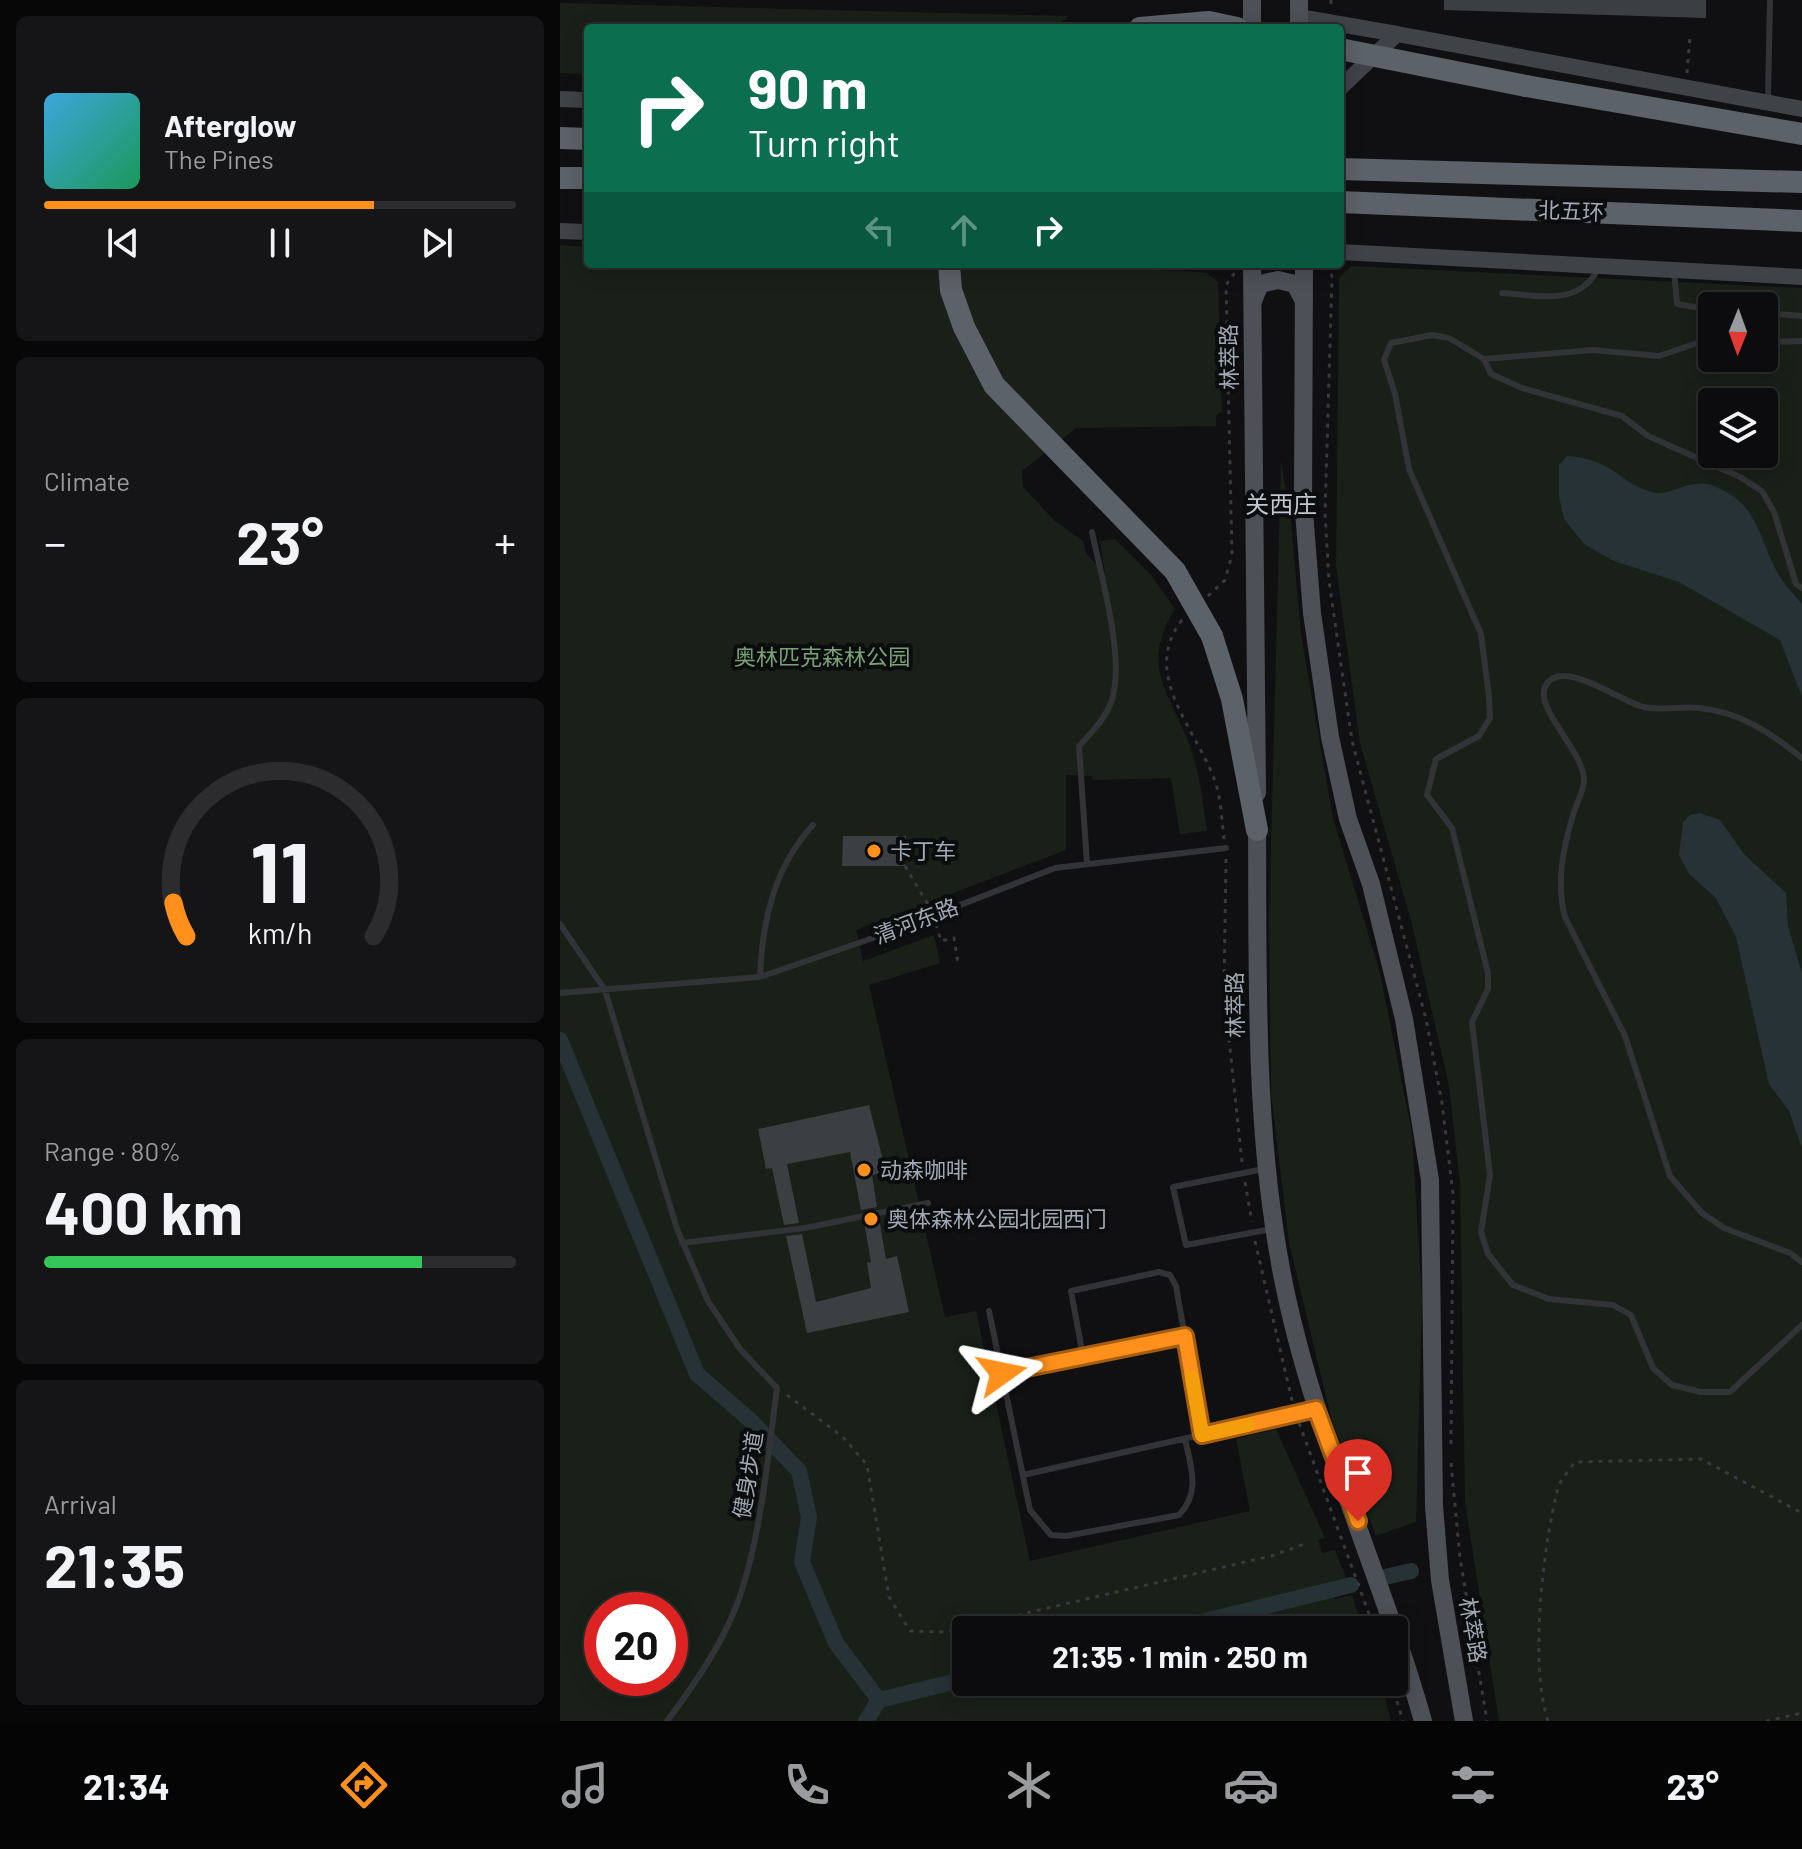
<!DOCTYPE html>
<html lang="en">
<head>
<meta charset="utf-8">
<style>
  :root { --surface:#0c0c0e; --page:#151517; --text:#f1f3f6; --muted:#9a9b9e; --line:#2c2c2e; --accent:#ff901b }
  body { margin:0; font-family:Barlow,"Noto Sans SC",sans-serif; background:var(--page); color:var(--text); height:100vh; display:flex; flex-direction:column; font-size:30px; white-space:nowrap }
  * { box-sizing:border-box; margin:0 }
  p { font-size:26px; color:var(--muted) }
  .icon { flex:none; width:44px; height:44px; fill:none; stroke:currentColor; stroke-width:2; stroke-linecap:round; stroke-linejoin:round }
  .map { position:relative; flex:1; overflow:hidden }
  .details { display:flex; flex-direction:column; gap:16px; padding:16px; background:#070708; width:560px }
  .details>* { flex:none }
  .guide { position:absolute; left:24px; top:24px; width:760px; height:244px; border-radius:8px; box-shadow:0 4px 20px #0003,0 0 0 2px var(--line); background:#0b6e4f; color:#fff; overflow:hidden }
  .needle { width:52px; rotate:181deg }
  .tools { position:absolute; left:1138px; top:292px; display:grid; gap:16px }
  .tools a { display:grid; place-items:center; width:80px; height:80px; border-radius:8px; background:var(--surface); box-shadow:0 4px 20px #0003,0 0 0 2px var(--line); font-size:40px }
  .speed { position:absolute; left:24px; top:1592px; display:flex; gap:16px; font-size:40px; font-weight:700; text-align:center }
  .speed>* { display:grid; place-content:center; width:104px; height:104px; border-radius:50%; background:var(--surface); box-shadow:0 4px 20px #0003,0 0 0 2px var(--line); line-height:1 }
  .speed .limit { border:12px solid #d22; background:#fff; color:#111 }
  .pin { position:absolute; display:grid; place-items:center; width:68px; height:68px; color:#fff; margin:-82px -34px; border-radius:50% 50% 50% 0; rotate:-45deg; box-shadow:0 0 8px #0007 }
  .pin .icon { rotate:45deg }
  .me { position:absolute; width:88px; margin:-44px; rotate:78deg; stroke-linejoin:round; filter:drop-shadow(0 0 6px #0008) }
  .turn { display:flex; align-items:center; gap:28px; height:168px; padding:0 32px; font-size:36px }
  .turn .icon { width:104px; height:104px; stroke-width:2.5 }
  .turn b { display:block; font-size:56px; line-height:68px }
  .lanes { display:flex; align-items:center; height:76px; padding:0 32px; background:#0003; justify-content:center; gap:40px; direction:ltr }
  .lanes .off { opacity:.35 }
  .big { font-size:60px; font-weight:700; line-height:1.1 }
  .details .tile { flex:1; display:flex; flex-direction:column; justify-content:center; gap:12px; min-width:0; padding:0 28px; border-radius:12px; background:var(--page) }
  .details .dial { align-items:center; gap:0 }
  .dial svg { height:208px; overflow:visible; fill:none; stroke:var(--line); stroke-width:7; stroke-linecap:round; text-anchor:middle }
  .dial text { fill:var(--text); stroke:none }
  .song { display:flex; align-items:center; gap:24px }
  .cover { width:96px; height:96px; border-radius:12px; background:linear-gradient(135deg,hsl(200 70% 55%),hsl(150 70% 35%)) }
  .played { height:8px; border-radius:4px; background:linear-gradient(90deg,var(--accent) 70%,var(--line) 70%) }
  .keys { display:flex; justify-content:space-around; direction:ltr }
  .heat { display:flex; justify-content:space-between; align-items:center; font-size:44px; direction:ltr }
  .charge { height:12px; border-radius:6px; background:linear-gradient(90deg,#34c759 80%,var(--line) 0) }
  .trip { position:absolute; left:392px; top:1616px; width:456px; height:80px; border-radius:8px; background:var(--surface); box-shadow:0 4px 20px #0003,0 0 0 2px var(--line); font-weight:700; line-height:80px; text-align:center }
  .tab-bar { display:flex; height:128px; justify-content:space-around; align-items:center; background:#050506; color:var(--muted) }
  .tab-bar .icon { width:56px; height:56px }
  .tab-bar .active { color:var(--accent) }
  .tab-bar b { font-size:36px; color:var(--text) }
  main { display:flex; flex:1; min-height:0 }
  .map>svg:first-child { display:block }
</style>
</head>
<body>
<main>
<section class="details">
<div class="tile">
<div class="song"><i class="cover"></i><div><b>Afterglow</b><p>The Pines</p></div></div>
<div class="played"></div>
<div class="keys"><svg class="icon" aria-label="previous" viewBox="0 0 24 24"><path d="M18 5L8 12l10 7zM5 5v14"/></svg><svg class="icon" aria-label="pause" viewBox="0 0 24 24"><path d="M8 5v14M16 5v14"/></svg><svg class="icon" aria-label="next" viewBox="0 0 24 24"><path d="M6 5l10 7-10 7zM19 5v14"/></svg></div>
</div>
<div class="tile"><p>Climate</p>
<div class="heat"><a>−</a><b class="big">23°</b><a>+</a></div>
</div>
<div class="tile dial"><svg viewBox="0 0 100 80">
<path d="M14 69A42 42 0 1 1 86 69"/>
<path d="M14 69A42 42 0 0 1 9 56" stroke="#ff901b"/>
<text x="50" y="56" font-size="32" font-weight="700">11</text>
<text x="50" y="72" font-size="11">km/h</text>
</svg></div>
<div class="tile"><p>Range · 80%</p><b class="big">400 km</b><div class="charge"></div></div>
<div class="tile"><p>Arrival</p><b class="big">21:35</b></div>
</section>
<div class="map">
<svg width="1242" height="1721" viewBox="0 0 1242 1721">
  <rect width="100%" height="100%" fill="#101012"/>
  <path fill="#182018" fill-rule="evenodd" d="M0,3L509,16L494,28H28V74L0,73Z
    M0,245L28,247V264H473L638,272L647,273L658,282L662,412L656,415V426L516,428L462,471L463,487L494,520L523,541L526,553L545,574L540,541L555,539L592,576L615,609C579,667 610,692 630,746C640,773 643,803 647,831L620,834L611,778L533,780L532,776L506,775V850L296,930L303,961L374,935L380,963L309,985L385,1317L416,1311L470,1561L690,1511L676,1439L716,1429L765,1538L758,1540L762,1553L775,1550L786,1578L770,1582L775,1599L792,1595L803,1630H406V1682H821L831,1721H0ZM42,1610H110V1678H42Z
    M791,266L1242,288V1721H939L905,1502L900,1183L889,1086L852,924L800,743L776,566L779,278ZM1152,306H1204V358H1152ZM1152,402H1204V454H1152Z
    M721,460L731,523L741,634L773,818L820,973L852,1133L862,1299L856,1522L816,1536L772,1421L729,1243L711,1093L709,922Z"/>
  <path fill="#263236" d="M1007,456C1052,459 1058,481 1091,492C1108,498 1129,478 1151,485C1202,503 1197,541 1222,580C1228,589 1236,596 1242,604V697L1220,640L1119,582L1054,561L1025,545L1004,519L999,497V465Z
    M1140,813L1160,820L1184,854L1226,893L1228,926L1242,973V1148L1229,1111L1209,1084L1176,937L1156,898L1129,874L1119,855L1123,822L1130,815Z"/>
  <g fill="none" stroke-linecap="round" stroke-linejoin="round">
    <path stroke="#263236" stroke-width="16" d="M0,1040L137,1374L190,1420L239,1471L249,1517L242,1562L276,1643L319,1700L406,1679
      M825,1577L851,1571
      M608,1630L791,1585
      M306,1721L319,1700"/>
  </g>
  <path fill="#3c3f42" d="M884,0H1146V18L884,10Z
    M283,836H346L345,866H282Z
    M309,1105L326,1172L312,1175L317,1207L301,1210L290,1152L227,1164L239,1223L224,1225L212,1168L206,1169L198,1129Z
    M319,1219L326,1259L337,1256L349,1312L247,1333L226,1236L242,1234L256,1302L311,1288L307,1263L311,1262L304,1222Z"/>
  <g fill="none" stroke-linecap="round" stroke-linejoin="round">
    <path stroke="#373a3e" stroke-width="3" stroke-dasharray="4 6" stroke-linecap="butt" d="M771,0V8
      M1127,73L1130,36
      M769,264L772,277L765,513L769,581L792,741L866,1019L882,1103L893,1194L891,1444
      M648,596L665,580L672,555L666,285L676,271
      M622,620C579,675 638,730 656,784C661,801 662,822 664,839
      M666,859L664,992L682,1162
      M345,866L369,906
      M376,924L381,941L394,938L398,963
      M685,1182L692,1222
      M695,1241L733,1405
      M227,1395L283,1437L307,1465L329,1597L350,1631L385,1632L711,1556L747,1543
      M739,1423L815,1630
      M891,1463L900,1558L927,1721
      M831,1682L843,1721
      M988,1721C969,1664 983,1546 998,1488C1001,1479 1009,1470 1015,1462L1141,1459L1242,1513
      M1206,1721L1242,1713"/>
    <path stroke="#313337" stroke-width="6" d="M1208,100L1210,0
      M1114,271L1117,304L1152,310
      M942,293C977,295 1019,307 1038,269
      M1204,313L1242,316
      M1204,342L1242,341
      M924,359L1033,350L1099,356L1140,342H1152
      M1242,588L1236,584L1214,512L1202,491L1180,477L1088,436L1062,416L962,388L931,374L924,359L889,338L872,335L831,343L824,360L835,394L849,469L921,634L929,697L930,718L919,736L876,759L867,795L892,828L928,973V989L912,1022L930,1175L921,1232L928,1254L953,1285L989,1299L1053,1305L1071,1315L1093,1368L1112,1385L1141,1392H1170L1242,1325
      M1242,758C1211,733 1180,712 1139,708C1121,706 1102,711 1084,707C1062,703 1000,655 985,687C975,709 1024,752 1024,780C1024,791 1016,804 1013,815C1003,848 996,883 1005,917L1065,1036L1110,1176L1142,1213L1164,1228L1230,1253L1242,1262
      M527,864L519,746C532,732 546,718 552,700C565,656 541,577 532,532
      M0,924L45,990L117,1229L148,1301L180,1349L217,1388C208,1456 202,1528 181,1593C166,1639 136,1683 107,1721
      M200,977C202,922 214,867 253,825
      M0,993L200,977L336,930L495,868L666,848
      M704,1169L613,1187L626,1245L712,1229
      M122,1243L245,1228L368,1203
      M429,1311L470,1510L491,1535L506,1536L619,1515C641,1492 631,1467 625,1439
      M523,1356L511,1291L599,1272L610,1275L616,1286L642,1435
      M442,1373L625,1336
      M463,1475L756,1409"/>
    <path stroke="#3f4247" stroke-width="16" d="M739,17L837,34
      M780,88L837,34L1242,109
      M0,99L28,100
      M0,231L28,232
      M780,252L1242,277"/>
    <path stroke="#4d5056" stroke-width="18" d="M692,0V28
      M739,0V28
      M692,264L697,793
      M744,264L743,499L752,613L770,737L788,819L811,884L844,1019L870,1180L874,1506L880,1580L904,1721
      M693,301L700,284L718,280L735,284L744,301
      M697,819C698,975 693,1135 725,1289C756,1437 822,1576 863,1721"/>
    <path stroke="#5c6269" stroke-width="22" d="M580,28L649,22L677,28
      M966,86L1242,134
      M0,138L28,139
      M780,169L1242,182
      M0,178H28
      M780,202L1242,221
      M652,636L672,699L697,830"/>
    <path stroke="#5c6269" stroke-width="22" d="M780,49L966,86
      M389,264L391,290L404,327L434,385L615,571L652,636"/>
  </g>
  <g fill="none" stroke-linecap="round" stroke-linejoin="round">
    <g stroke="#a65e12" stroke-width="20">
      <path id="route" d="M442,1373L625,1336L642,1435L756,1409L798,1521"/>
    </g>
    <use href="#route" stroke="#ff901b" stroke-width="14"/>
    <path stroke="#f59e0b" stroke-width="14" d="M632,1378L642,1435L688,1425"/>
  </g>
  <g fill="#ff901b" stroke="#0b0c0d" stroke-width="3">
    <circle cx="314" cy="851" r="8"/>
    <circle cx="304" cy="1170" r="8"/>
    <circle cx="311" cy="1219" r="8"/>
  </g>
  <g text-anchor="middle" stroke-width="8" stroke-linejoin="round" paint-order="stroke">
    <g font-size="22" fill="#a0a9b4" stroke="#0b0c0d">
      <text transform="translate(1011 211) rotate(2)" y="8">北五环</text>
      <text transform="translate(669 357) rotate(-91)" y="8">林萃路</text>
      <text transform="translate(356 921) rotate(-21)" y="8">清河东路</text>
      <text transform="translate(675 1005) rotate(-91)" y="8">林萃路</text>
      <text transform="translate(188 1475) rotate(-81)" y="8">健身步道</text>
      <text transform="translate(913 1630) rotate(80)" y="8">林萃路</text>
    </g>
    <g font-size="22" fill="#79a175" stroke="#0b0c0d">
      <text x="262" y="665">奥林匹克森林公园</text>
    </g>
    <g font-size="22" fill="#a0a9b4" stroke="#0b0c0d" text-anchor="start">
      <text x="330" y="859">卡丁车</text>
      <text x="320" y="1178">动森咖啡</text>
      <text x="327" y="1227">奥体森林公园北园西门</text>
    </g>
    <g font-size="24" fill="#c1c7d0" stroke="#0b0c0d">
      <text x="721" y="513">关西庄</text>
    </g>
  </g>
</svg>
<div class="tools">
<a><svg class="needle" viewBox="-14 -14 28 28"><path d="M0-13l5 13h-10z" fill="#e53935"/><path d="M0 13l5-13h-10z" fill="#9a9b9e"/></svg></a>
<a><svg class="icon" aria-label="layers" viewBox="0 0 24 24"><path d="M12 4l9 5-9 5-9-5zM3 14l9 5 9-5"/></svg></a>
</div>
<div class="speed"><div class="limit">20</div></div>
<div class="pin" style="left:798px;top:1521px;background:#d93025"><svg class="icon" aria-label="arrive" viewBox="0 0 24 24"><path d="M6 21V4h12l-3 4 3 4H6"/></svg></div>
<svg class="me" style="left:442px;top:1373px" viewBox="-20 -20 40 40"><path d="M0-17L14 15 0 8-14 15z" fill="#ff901b" stroke="#fff" stroke-width="4"/></svg>
<div class="trip">21:35 · 1 min · 250 m</div>
<div class="guide">
<div class="turn"><svg class="icon" aria-label="right" viewBox="0 0 24 24"><path d="M7 20v-9h11M14 6l5 5-5 5"/></svg><div><b>90 m</b>Turn right</div></div>
<div class="lanes"><svg class="icon off" aria-label="left" viewBox="0 0 24 24"><path d="M17 20v-9H6M10 6l-5 5 5 5"/></svg><svg class="icon off" aria-label="ahead" viewBox="0 0 24 24"><path d="M12 20V5M6 11l6-6 6 6"/></svg><svg class="icon" aria-label="right" viewBox="0 0 24 24"><path d="M7 20v-9h11M14 6l5 5-5 5"/></svg></div>
</div>
</div>
</main>
<nav class="tab-bar">
<b>21:34</b>
<svg class="icon active" aria-label="directions" viewBox="0 0 24 24"><path d="M12 3l9 9-9 9-9-9zM9 14v-3h6M13 9l2 2-2 2"/></svg>
<svg class="icon" aria-label="music" viewBox="0 0 24 24"><path d="M9 18V5l10-2v13"/><circle cx="6" cy="18" r="3"/><circle cx="16" cy="16" r="3"/></svg>
<svg class="icon" aria-label="phone" viewBox="0 0 24 24"><path d="M5 4h4l2 5-3 2q2 4 5 5l2-3 5 2v4C11 20 4 13 5 4z"/></svg>
<svg class="icon" aria-label="climate" viewBox="0 0 24 24"><path d="M12 3v18M4 7l16 10M4 17L20 7"/></svg>
<svg class="icon" aria-label="car" viewBox="0 0 24 24"><path d="M5 17H2v-5l4-1 3-4h7l3 4 3 1v5h-3M9 17h6M6 11h13"/><circle cx="7" cy="17" r="2"/><circle cx="17" cy="17" r="2"/></svg>
<svg class="icon" aria-label="filters" viewBox="0 0 24 24"><path d="M4 7h16M4 17h16"/><circle cx="9" cy="7" r="2"/><circle cx="15" cy="17" r="2"/></svg>
<b>23°</b>
</nav>
</body>
</html>
